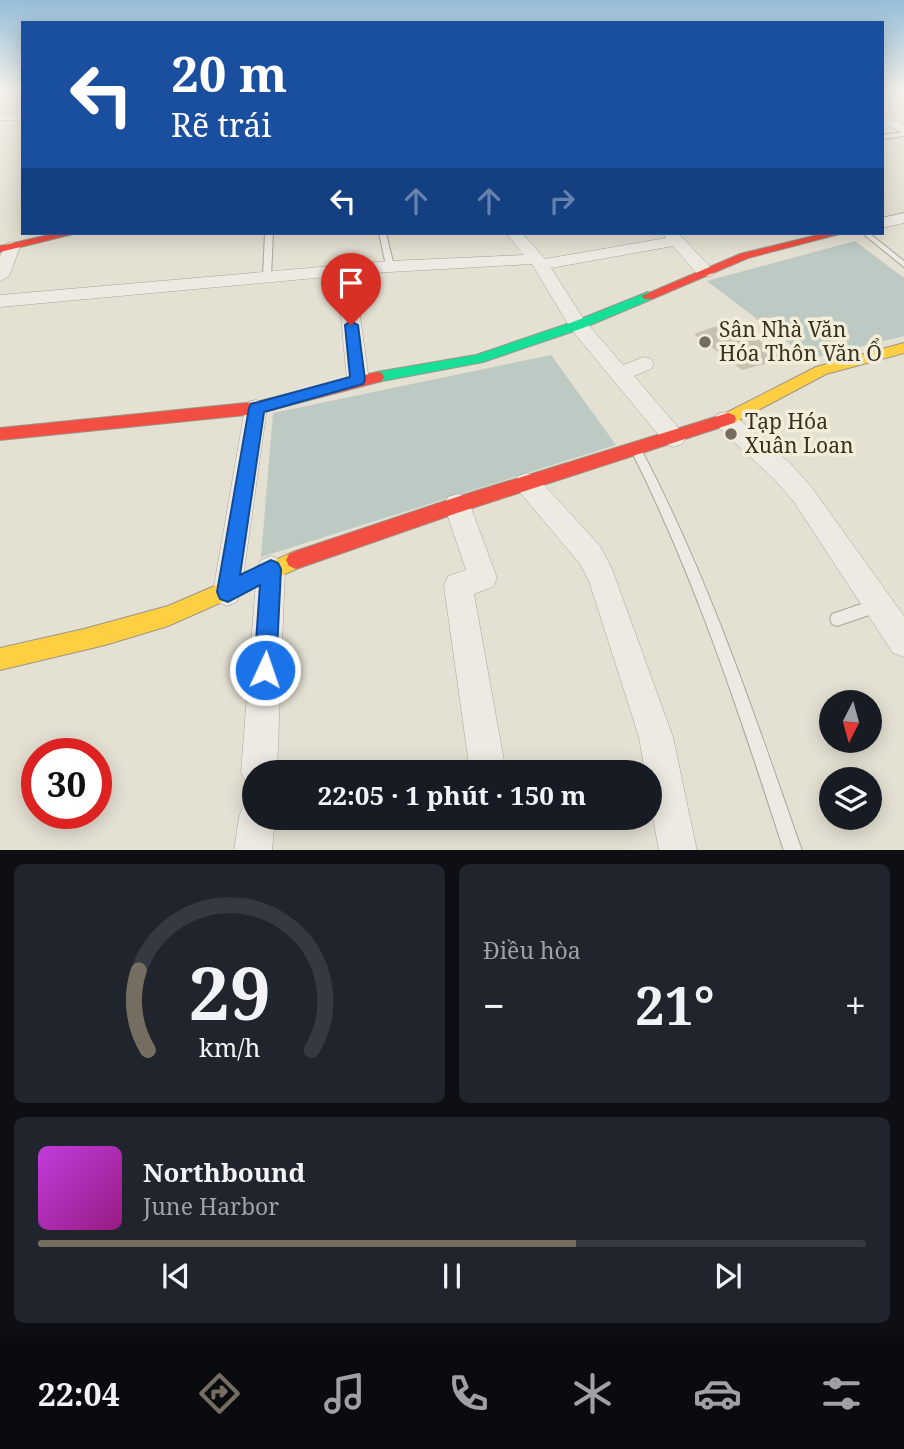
<!DOCTYPE html>
<html lang="vi">
<head>
<meta charset="utf-8">
<style>
  :root { --surface:#171b24; --page:#20242c; --text:#f1f3f6; --muted:#9ea1a6; --line:#363941; --accent:#756d60 }
  body { margin:0; font-family:"Noto Serif",serif; background:var(--page); color:var(--text); height:100vh; display:flex; flex-direction:column; font-size:26px; white-space:nowrap }
  * { box-sizing:border-box; margin:0 }
  p { font-size:23px; color:var(--muted) }
  .icon { flex:none; width:38px; height:38px; fill:none; stroke:currentColor; stroke-width:2; stroke-linecap:round; stroke-linejoin:round }
  .map { position:relative; height:850px; overflow:hidden }
  .panel { display:flex; flex-direction:column; gap:14px; padding:14px; background:#0d0f14; flex:1 }
  .panel>* { flex:none }
  .hud { position:absolute; left:21px; top:21px; width:863px; height:214px; border-radius:0px; box-shadow:0 4px 18px #0003; background:#1a4fa0; color:#fff; overflow:hidden }
  .needle { width:46px; rotate:186deg }
  .controls { position:absolute; left:819px; top:690px; display:grid; gap:14px }
  .controls a { display:grid; place-items:center; width:63px; height:63px; border-radius:50%; background:var(--surface); box-shadow:0 4px 18px #0003; font-size:35px }
  .speed { position:absolute; left:21px; top:738px; display:flex; gap:14px; font-size:35px; font-weight:700; text-align:center }
  .speed>* { display:grid; place-content:center; width:91px; height:91px; border-radius:50%; background:var(--surface); box-shadow:0 4px 18px #0003; line-height:1 }
  .speed .limit { border:10px solid #d22; background:#fff; color:#111 }
  .pin { position:absolute; display:grid; place-items:center; width:60px; height:60px; color:#fff; margin:-72px -30px; border-radius:50% 50% 50% 0; rotate:-45deg; box-shadow:0 0 7px #0007 }
  .pin .icon { rotate:45deg }
  .me { position:absolute; width:77px; margin:-38px; rotate:3deg; stroke-linejoin:round; filter:drop-shadow(0 0 5px #0008) }
  .turn { display:flex; align-items:center; gap:24px; height:147px; padding:0 35px; font-size:32px }
  .turn .icon { width:91px; height:91px; stroke-width:2.5 }
  .turn b { display:block; font-size:49px; line-height:60px }
  .lanes { display:flex; align-items:center; height:66px; padding:0 35px; background:#0003; justify-content:center; gap:35px; direction:ltr }
  .lanes .off { opacity:.35 }
  .big { font-size:52px; font-weight:700; line-height:1.1 }
  .panel .tile { flex:1; display:flex; flex-direction:column; justify-content:center; gap:10px; min-width:0; padding:0 24px; border-radius:10px; background:var(--page) }
  .panel .dial { align-items:center; gap:0 }
  .dial svg { height:182px; overflow:visible; fill:none; stroke:var(--line); stroke-width:7; stroke-linecap:round; text-anchor:middle }
  .dial text { fill:var(--text); stroke:none }
  .song { display:flex; align-items:center; gap:21px }
  .cover { width:84px; height:84px; border-radius:10px; background:linear-gradient(135deg,hsl(290 70% 55%),hsl(310 70% 35%)) }
  .played { height:7px; border-radius:4px; background:linear-gradient(90deg,var(--accent) 65%,var(--line) 65%) }
  .keys { display:flex; justify-content:space-around; direction:ltr }
  .heat { display:flex; justify-content:space-between; align-items:center; font-size:38px; direction:ltr }
  .panel .tiles { flex:1; display:grid; gap:14px; grid-template-columns:1fr 1fr }
  .tile:last-child { grid-column:span 2 }
  .trip { position:absolute; left:242px; top:760px; width:420px; height:70px; border-radius:35px; background:var(--surface); box-shadow:0 4px 18px #0003; font-weight:700; line-height:70px; text-align:center }
  .tabs { display:flex; height:112px; justify-content:space-around; align-items:center; background:#090b0e; color:var(--muted) }
  .tabs .icon { width:49px; height:49px }
  .tabs .selected { color:var(--accent) }
  .tabs b { font-size:32px; color:var(--text) }
  .map>svg:first-child { display:block }
</style>
</head>
<body>
<div class="map">
<svg width="904" height="851" viewBox="0 0 904 851">
  <rect width="100%" height="100%" fill="#e4e0d2"/>
  <path fill="#bccac3" d="M855,241L904,278V336L810,359L707,281Z
    M551,355L616,445L261,557L273,413Z"/>
  <path fill="#c8c0b3" d="M734,320L783,359L742,370L694,334Z"/>
  <g fill="none" stroke-linecap="round" stroke-linejoin="round">
    <g stroke="#aaa59a" stroke-width="2">
      <path id="lane" d="M904,132V136L882,139V135Z
        M265,233H273L271,277L267,279L263,277Z
        M379,233H386L394,266L393,268H387L386,266Z
        M862,233H869L904,261V267Z
        M636,446L640,447C708,576 754,713 802,851H784C739,712 696,580 631,450L632,447Z
        M876,599L881,601L883,606L881,611L837,626L832,624L830,619L832,614Z"/>
    </g>
    <g stroke="#aaa59a" stroke-width="1">
      <path id="street" d="M0,114H23V120H0Z
        M882,114L904,125V134L882,122Z
        M904,213V223L882,228V218Z
        M506,233H522L545,259L666,238L662,233H678L711,268L714,272L711,276H699L673,246L551,268L585,321L623,365L644,357L651,359L654,364L651,369L634,376L682,432L686,438L682,444L674,447L666,444L571,329L532,264L354,274L369,380L365,385L358,387L351,385L347,380L337,276L0,307V295L390,261L524,255Z
        M12,242L20,247L9,276L0,281V256L6,244Z
        M256,400L264,402L267,408L241,592L237,602L227,606L217,602L213,592L245,408L248,402Z
        M725,412L733,414L793,466L812,488L904,616V657L893,653L794,502L775,480L717,426L714,420L717,414Z
        M527,473L536,476L600,546L612,569L673,737L697,851H659L649,796V772H645L639,737L589,581L580,564L518,490L515,483L518,476Z
        M457,494L466,497L470,505L497,578L493,587L474,594L506,772H470L444,586L448,576L466,570L444,505L448,497Z
        M271,556L281,560L285,569L277,772H254V788L247,784L241,772L257,569L261,560Z
        M254,800V817H275L272,851H234L239,817L244,804Z"/>
    </g>
    <g stroke="#9a958a" stroke-width="2">
      <path id="fast" d="M648,292L654,296L652,299L583,328L483,362L377,382L370,377L377,372L476,355L573,322Z"/>
    </g>
    <g stroke="#9a958a" stroke-width="2">
      <path id="slow" d="M904,343V353L826,374L734,423H722L720,419L722,415L816,367Z
        M296,551L303,554L306,560L303,566L168,626L105,645L0,670V648L84,629L168,606Z"/>
    </g>
    <g stroke="#9a958a" stroke-width="2">
      <path id="jam" d="M58,233H77L0,252V246Z
        M826,233H843L748,258L652,299H644L642,296L740,254Z
        M377,372L382,373L384,377L382,381L256,414L0,440V428L256,402Z
        M728,413L734,415L736,419L734,423L457,513L296,569L289,566L286,560L289,554L296,551L457,497Z"/>
    </g>
    <use href="#lane" fill="#eceae2" fill-rule="evenodd"/>
    <use href="#street" fill="#eceae2" fill-rule="evenodd"/>
    <use href="#fast" fill="#16e098" fill-rule="evenodd"/>
    <use href="#slow" fill="#ffcf43" fill-rule="evenodd"/>
    <use href="#jam" fill="#f24e42" fill-rule="evenodd"/>
  </g>
  <linearGradient id="sky" x2="0" y2="1"><stop stop-color="#96bdd9"/><stop offset="0.43" stop-color="#f3f1eb"/><stop offset="1" stop-color="#f3f1eb" stop-opacity="0"/></linearGradient>
  <rect width="904" height="209" fill="url(#sky)"/>
  <path fill="#1a73e8" stroke="#114b97" stroke-width="2" d="M351,321L358,325L365,380L363,384L264,412L240,575L271,560L278,563L281,569L276,670L273,678L265,682L257,678L254,670L260,585L228,602L220,599L217,592L249,408L251,404L350,377L345,325Z"/>
  <g fill="#756d60" stroke="#f3eeda" stroke-width="2.5">
    <circle cx="705" cy="342" r="7"/>
    <circle cx="731" cy="434" r="7"/>
  </g>
  <g text-anchor="middle" stroke-width="7" stroke-linejoin="round" paint-order="stroke">
    <g font-size="21" fill="#392f22" stroke="#f3eeda" text-anchor="start">
      <text x="719" y="337">Sân Nhà Văn<tspan x="719" dy="24">Hóa Thôn Văn Ổ</tspan></text>
      <text x="745" y="429">Tạp Hóa<tspan x="745" dy="24">Xuân Loan</tspan></text>
    </g>
  </g>
</svg>
<div class="controls">
<a><svg class="needle" viewBox="-14 -14 28 28"><path d="M0-13l5 13h-10z" fill="#e53935"/><path d="M0 13l5-13h-10z" fill="#9ea1a6"/></svg></a>
<a><svg class="icon" aria-label="layers" viewBox="0 0 24 24"><path d="M12 4l9 5-9 5-9-5zM3 14l9 5 9-5"/></svg></a>
</div>
<div class="speed"><div class="limit">30</div></div>
<div class="pin" style="left:351px;top:325px;background:#d93025"><svg class="icon" aria-label="arrive" viewBox="0 0 24 24"><path d="M6 21V4h12l-3 4 3 4H6"/></svg></div>
<svg class="me" style="left:265px;top:670px" viewBox="-20 -20 40 40"><circle r="17" fill="#1a73e8" stroke="#fff" stroke-width="3"/><path d="M0-11L8 9 0 5-8 9z" fill="#fff"/></svg>
<div class="trip">22:05 · 1 phút · 150 m</div>
<div class="hud">
<div class="turn"><svg class="icon" aria-label="left" viewBox="0 0 24 24"><path d="M17 20v-9H6M10 6l-5 5 5 5"/></svg><div><b>20 m</b>Rẽ trái</div></div>
<div class="lanes"><svg class="icon" aria-label="left" viewBox="0 0 24 24"><path d="M17 20v-9H6M10 6l-5 5 5 5"/></svg><svg class="icon off" aria-label="ahead" viewBox="0 0 24 24"><path d="M12 20V5M6 11l6-6 6 6"/></svg><svg class="icon off" aria-label="ahead" viewBox="0 0 24 24"><path d="M12 20V5M6 11l6-6 6 6"/></svg><svg class="icon off" aria-label="right" viewBox="0 0 24 24"><path d="M7 20v-9h11M14 6l5 5-5 5"/></svg></div>
</div>
</div>
<section class="panel">
<div class="tiles">
<div class="tile dial"><svg viewBox="0 0 100 80">
<path d="M14 69A42 42 0 1 1 86 69"/>
<path d="M14 69A42 42 0 0 1 10 34" stroke="#756d60"/>
<text x="50" y="56" font-size="32" font-weight="700">29</text>
<text x="50" y="72" font-size="11">km/h</text>
</svg></div>
<div class="tile"><p>Điều hòa</p>
<div class="heat"><a>−</a><b class="big">21°</b><a>+</a></div>
</div>
<div class="tile">
<div class="song"><i class="cover"></i><div><b>Northbound</b><p>June Harbor</p></div></div>
<div class="played"></div>
<div class="keys"><svg class="icon" aria-label="previous" viewBox="0 0 24 24"><path d="M18 5L8 12l10 7zM5 5v14"/></svg><svg class="icon" aria-label="pause" viewBox="0 0 24 24"><path d="M8 5v14M16 5v14"/></svg><svg class="icon" aria-label="next" viewBox="0 0 24 24"><path d="M6 5l10 7-10 7zM19 5v14"/></svg></div>
</div>
</div>
</section>
<nav class="tabs">
<b>22:04</b>
<svg class="icon selected" aria-label="directions" viewBox="0 0 24 24"><path d="M12 3l9 9-9 9-9-9zM9 14v-3h6M13 9l2 2-2 2"/></svg>
<svg class="icon" aria-label="music" viewBox="0 0 24 24"><path d="M9 18V5l10-2v13"/><circle cx="6" cy="18" r="3"/><circle cx="16" cy="16" r="3"/></svg>
<svg class="icon" aria-label="phone" viewBox="0 0 24 24"><path d="M5 4h4l2 5-3 2q2 4 5 5l2-3 5 2v4C11 20 4 13 5 4z"/></svg>
<svg class="icon" aria-label="climate" viewBox="0 0 24 24"><path d="M12 3v18M4 7l16 10M4 17L20 7"/></svg>
<svg class="icon" aria-label="car" viewBox="0 0 24 24"><path d="M5 17H2v-5l4-1 3-4h7l3 4 3 1v5h-3M9 17h6M6 11h13"/><circle cx="7" cy="17" r="2"/><circle cx="17" cy="17" r="2"/></svg>
<svg class="icon" aria-label="filters" viewBox="0 0 24 24"><path d="M4 7h16M4 17h16"/><circle cx="9" cy="7" r="2"/><circle cx="15" cy="17" r="2"/></svg>
</nav>
</body>
</html>
